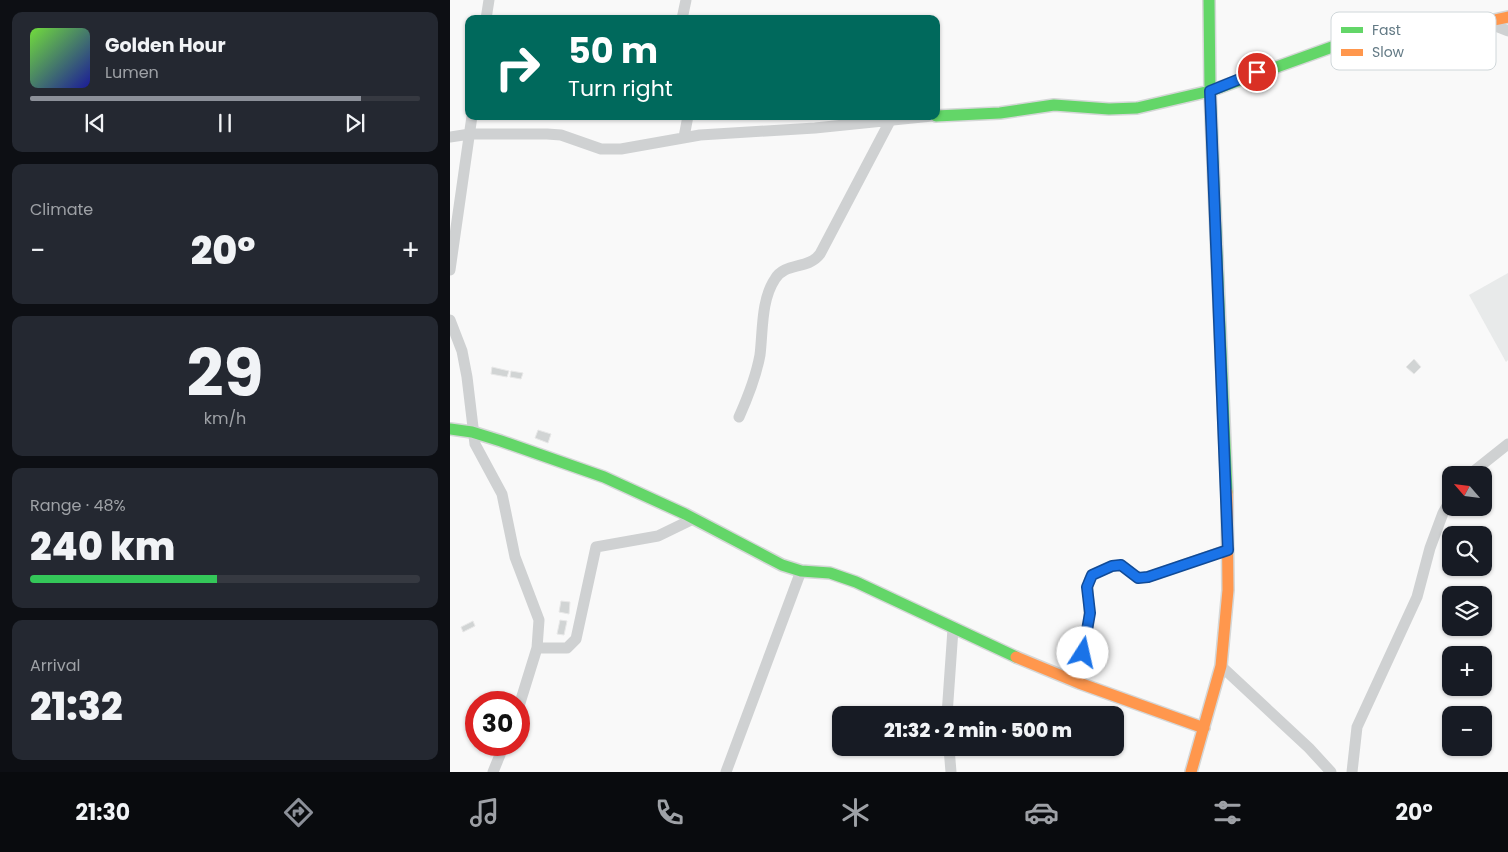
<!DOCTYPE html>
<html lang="en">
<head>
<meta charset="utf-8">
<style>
  :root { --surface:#171b24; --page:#242831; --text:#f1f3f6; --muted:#9ea1a6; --line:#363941; --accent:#8c9099 }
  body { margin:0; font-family:Poppins,sans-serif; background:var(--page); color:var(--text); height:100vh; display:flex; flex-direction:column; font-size:19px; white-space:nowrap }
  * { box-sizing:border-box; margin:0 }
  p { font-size:16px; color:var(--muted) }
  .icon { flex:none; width:28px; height:28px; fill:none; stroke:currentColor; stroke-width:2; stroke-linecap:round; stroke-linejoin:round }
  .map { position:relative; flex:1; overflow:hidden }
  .panel { display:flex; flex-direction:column; gap:12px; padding:12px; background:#0d0f14; width:450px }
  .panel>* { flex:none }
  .hud { position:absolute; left:15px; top:15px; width:475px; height:105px; border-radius:10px; box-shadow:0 1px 4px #0004; background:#00695c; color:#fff; overflow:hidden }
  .needle { width:32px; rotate:298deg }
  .controls { position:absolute; left:992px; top:466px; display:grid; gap:10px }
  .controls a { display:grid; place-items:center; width:50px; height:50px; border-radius:10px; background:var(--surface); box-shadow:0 1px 4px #0004; font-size:25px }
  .speed { position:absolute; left:15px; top:691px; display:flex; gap:10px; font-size:25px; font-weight:700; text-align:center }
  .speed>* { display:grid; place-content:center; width:65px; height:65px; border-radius:50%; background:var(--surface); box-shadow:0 1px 4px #0004; line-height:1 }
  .speed .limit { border:8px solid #d22; background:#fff; color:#111 }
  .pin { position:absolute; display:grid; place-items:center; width:42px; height:42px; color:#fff; margin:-21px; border:2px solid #fff; border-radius:50%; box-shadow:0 1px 5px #0007 }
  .me { position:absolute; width:55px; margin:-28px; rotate:10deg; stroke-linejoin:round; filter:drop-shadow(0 0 4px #0008) }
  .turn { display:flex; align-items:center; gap:18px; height:105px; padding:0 20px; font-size:22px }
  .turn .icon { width:65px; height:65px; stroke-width:2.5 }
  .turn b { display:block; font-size:35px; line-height:42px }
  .big { font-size:38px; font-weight:800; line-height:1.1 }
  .panel .tile { flex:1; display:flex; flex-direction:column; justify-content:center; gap:8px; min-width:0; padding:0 18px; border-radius:10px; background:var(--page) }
  .panel .dial { align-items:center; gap:0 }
  .dial b { font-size:65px; line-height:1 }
  .song { display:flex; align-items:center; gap:15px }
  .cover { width:60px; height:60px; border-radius:8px; background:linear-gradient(135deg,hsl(100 70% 55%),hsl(240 70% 35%)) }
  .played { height:5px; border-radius:2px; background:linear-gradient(90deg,var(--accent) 85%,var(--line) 85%) }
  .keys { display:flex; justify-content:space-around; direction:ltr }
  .heat { display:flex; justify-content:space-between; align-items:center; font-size:28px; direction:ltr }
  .charge { height:8px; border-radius:4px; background:linear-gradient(90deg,#34c759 48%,var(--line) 0) }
  .trip { position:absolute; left:382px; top:706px; width:292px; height:50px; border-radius:10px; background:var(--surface); box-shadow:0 1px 4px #0004; font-weight:800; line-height:50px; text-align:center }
  .tabs { display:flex; height:80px; justify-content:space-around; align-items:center; background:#090b0e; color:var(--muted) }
  .tabs .icon { width:35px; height:35px }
  .tabs .selected { color:var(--accent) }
  .tabs b { font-size:22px; color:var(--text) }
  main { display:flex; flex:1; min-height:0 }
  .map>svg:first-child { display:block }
</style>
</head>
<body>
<main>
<section class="panel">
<div class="tile">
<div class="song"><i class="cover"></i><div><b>Golden Hour</b><p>Lumen</p></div></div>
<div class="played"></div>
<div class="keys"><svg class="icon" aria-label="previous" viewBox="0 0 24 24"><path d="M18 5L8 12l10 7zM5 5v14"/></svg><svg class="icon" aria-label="pause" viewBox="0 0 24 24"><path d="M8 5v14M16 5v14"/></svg><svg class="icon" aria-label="next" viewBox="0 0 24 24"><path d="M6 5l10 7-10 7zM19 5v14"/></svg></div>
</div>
<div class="tile"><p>Climate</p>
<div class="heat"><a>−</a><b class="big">20°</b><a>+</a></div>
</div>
<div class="tile dial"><b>29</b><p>km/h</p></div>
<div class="tile"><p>Range · 48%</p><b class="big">240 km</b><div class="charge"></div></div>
<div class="tile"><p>Arrival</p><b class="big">21:32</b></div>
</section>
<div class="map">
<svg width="1058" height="772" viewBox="0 0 1058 772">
  <rect width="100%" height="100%" fill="#f9f9f9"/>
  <path fill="#e8eaea" d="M1058,273V360L1056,362L1019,295Z"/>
  <path fill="#d1d4d4" stroke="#e8e8e8" d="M964,359L971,367L964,374L956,367Z
    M42,367L59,371L57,377L41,374Z
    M61,371L73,373L71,379L60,377Z
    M88,430L101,434L98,443L85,438Z
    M111,601L120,602L119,614L109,612Z
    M110,620L117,621L114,635L107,634Z
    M23,621L25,626L13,632L11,627Z"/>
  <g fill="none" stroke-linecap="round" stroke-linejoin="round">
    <g stroke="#d5d7d7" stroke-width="14">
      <path id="fast" d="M759,0L760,91L777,492
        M486,116L550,113L604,105L659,109L687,108L760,91L907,38L944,30L969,28
        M0,429L22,432L51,441L154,477L235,514L332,565L351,571L380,573L406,582L566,657"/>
    </g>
    <g stroke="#d5d7d7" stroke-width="14">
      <path id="slow" d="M969,28L1035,22L1058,17
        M566,657L629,683L754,728
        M741,772L771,666L778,590L777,492"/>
    </g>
    <path stroke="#cfd1d2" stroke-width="11" d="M36,19L39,0
      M232,19L236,0
      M1035,22L1058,31
      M0,137L20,134H97L111,135L151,149H171L250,135L365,128L482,116
      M234,137L238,116
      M0,270L22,116
      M0,320L12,351L17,377L25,444L52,494L65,557L89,620L87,648L69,706
      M289,417C298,397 306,377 310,355C313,330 311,300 325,279C335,262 358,270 370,254L440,121
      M1019,475L1058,444
      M87,648H117L126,639L146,547L208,536L243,519
      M771,666L859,748L881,772
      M626,682C632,658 640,631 639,605C639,594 635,585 642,575L662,566L671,565L688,578L698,577L779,549
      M497,715L503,629
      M499,748L501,772
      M43,772L54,745
      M276,772L351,571
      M902,772L907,727L967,597L980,548L993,513L1001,499"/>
    <use href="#fast" stroke="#63d668" stroke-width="11"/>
    <use href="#slow" stroke="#ff974d" stroke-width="11"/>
  </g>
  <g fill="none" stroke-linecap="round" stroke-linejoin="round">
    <g stroke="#114b97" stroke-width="12">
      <path id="route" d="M633,653L640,613L637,587L642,575L662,566L671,565L688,578L698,577L778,550L760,91L807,72"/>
    </g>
    <use href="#route" stroke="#1a73e8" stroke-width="9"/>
  </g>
  <rect x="881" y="12" width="165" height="58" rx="8" fill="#fff" stroke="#d0d7da" stroke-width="1"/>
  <rect x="891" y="27" width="22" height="6" fill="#63d668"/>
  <rect x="891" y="49" width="22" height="7" fill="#ff974d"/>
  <g font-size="14" fill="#637a85">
    <text x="922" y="35">Fast</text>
    <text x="922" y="57">Slow</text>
  </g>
</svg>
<div class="controls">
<a><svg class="needle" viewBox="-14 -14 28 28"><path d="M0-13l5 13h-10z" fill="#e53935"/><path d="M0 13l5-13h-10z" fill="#9ea1a6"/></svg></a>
<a><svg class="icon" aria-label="search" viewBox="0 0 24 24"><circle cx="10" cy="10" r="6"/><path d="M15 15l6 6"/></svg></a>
<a><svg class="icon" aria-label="layers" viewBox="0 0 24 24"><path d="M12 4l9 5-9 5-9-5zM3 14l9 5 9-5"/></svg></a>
<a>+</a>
<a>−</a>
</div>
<div class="speed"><div class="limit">30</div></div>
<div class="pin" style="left:807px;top:72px;background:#d93025"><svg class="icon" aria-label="arrive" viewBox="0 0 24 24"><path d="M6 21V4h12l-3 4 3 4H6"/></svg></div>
<svg class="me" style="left:633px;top:653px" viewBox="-20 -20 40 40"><circle r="19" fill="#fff"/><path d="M0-13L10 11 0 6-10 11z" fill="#1a73e8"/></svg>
<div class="trip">21:32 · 2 min · 500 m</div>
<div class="hud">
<div class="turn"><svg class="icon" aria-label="right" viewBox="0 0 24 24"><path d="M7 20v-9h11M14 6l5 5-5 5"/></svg><div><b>50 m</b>Turn right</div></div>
</div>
</div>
</main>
<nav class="tabs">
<b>21:30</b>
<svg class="icon selected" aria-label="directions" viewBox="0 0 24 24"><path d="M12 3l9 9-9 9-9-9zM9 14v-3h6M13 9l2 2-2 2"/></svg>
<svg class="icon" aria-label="music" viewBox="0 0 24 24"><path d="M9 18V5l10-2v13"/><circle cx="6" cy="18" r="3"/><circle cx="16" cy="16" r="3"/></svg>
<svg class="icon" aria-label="phone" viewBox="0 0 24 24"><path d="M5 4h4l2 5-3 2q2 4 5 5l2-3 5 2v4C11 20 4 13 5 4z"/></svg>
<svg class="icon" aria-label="climate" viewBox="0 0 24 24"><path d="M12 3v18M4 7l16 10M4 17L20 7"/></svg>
<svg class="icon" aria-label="car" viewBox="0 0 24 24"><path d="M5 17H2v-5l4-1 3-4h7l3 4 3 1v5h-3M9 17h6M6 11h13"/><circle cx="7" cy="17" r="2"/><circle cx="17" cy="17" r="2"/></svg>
<svg class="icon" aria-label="filters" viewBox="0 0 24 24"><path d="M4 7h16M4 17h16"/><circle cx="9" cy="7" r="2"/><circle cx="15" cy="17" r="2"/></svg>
<b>20°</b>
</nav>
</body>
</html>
